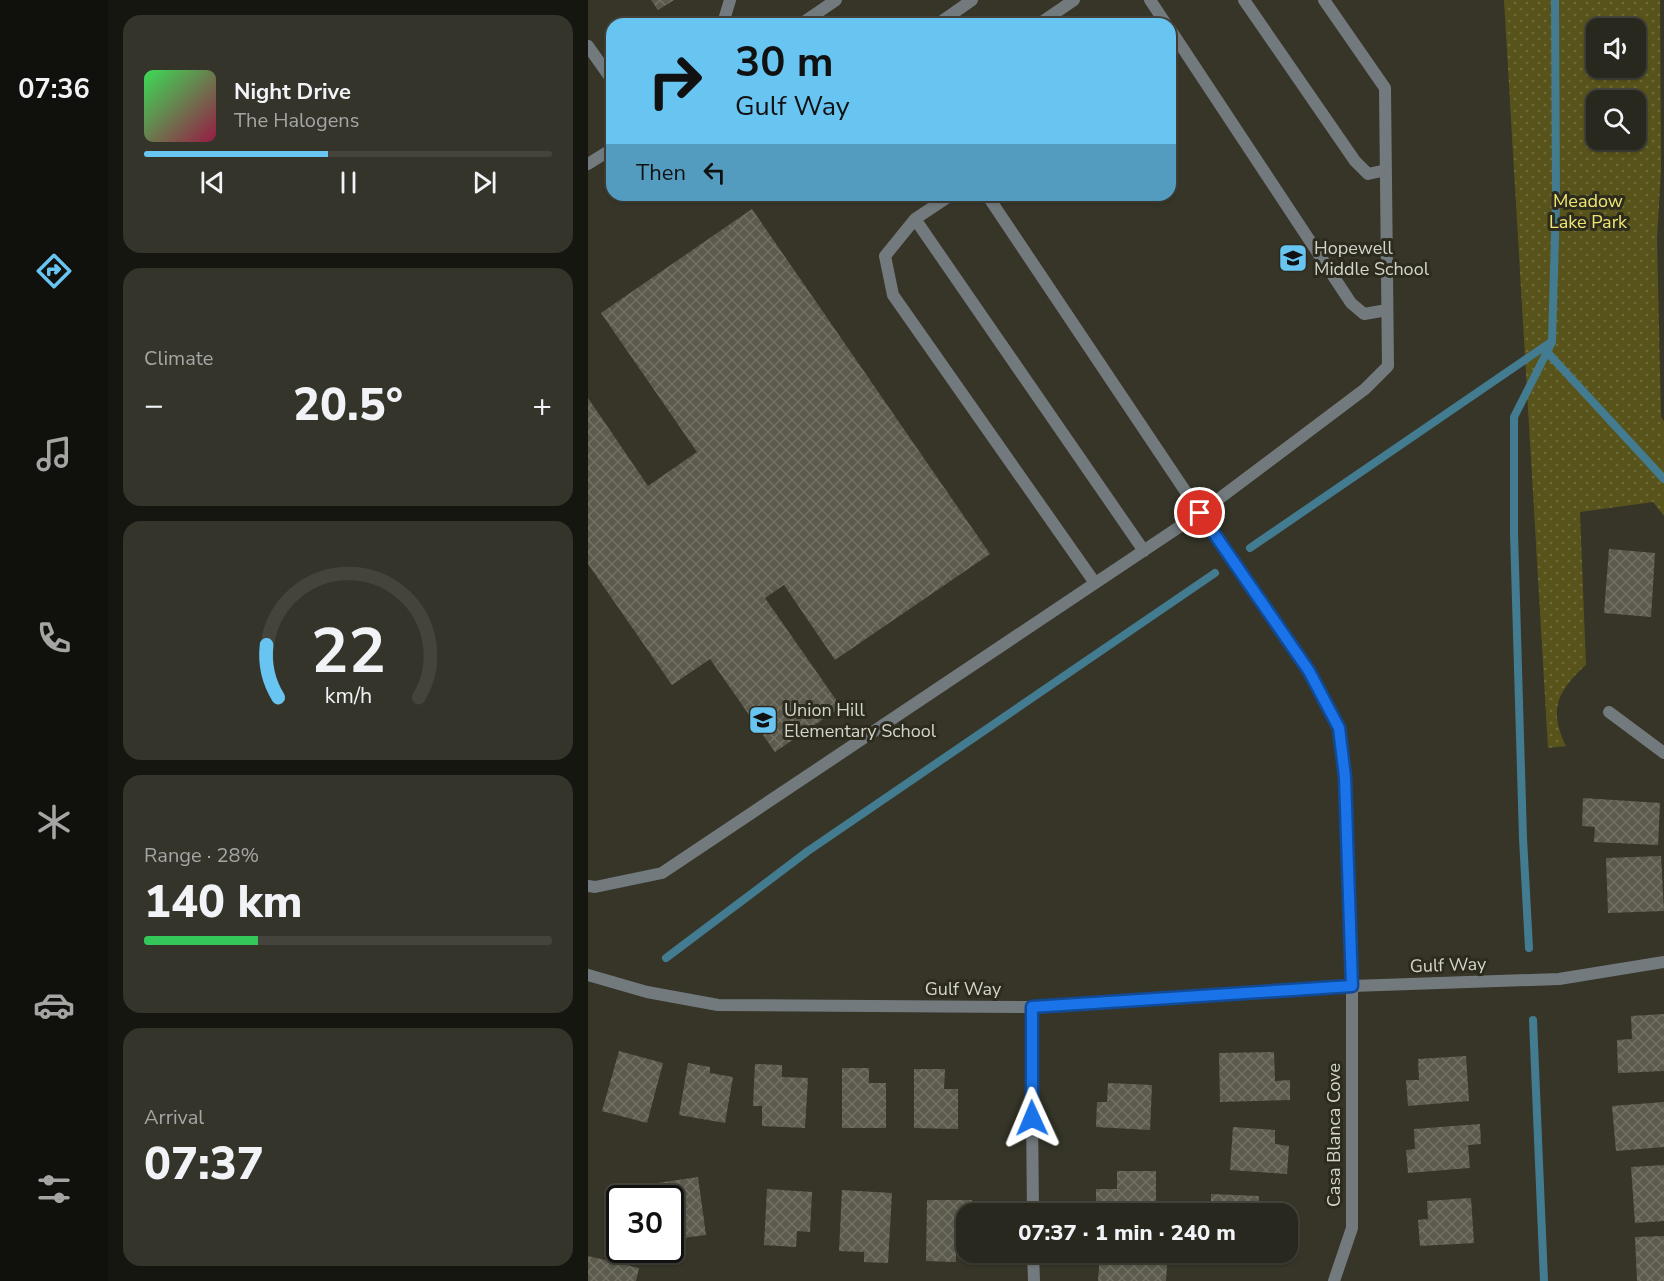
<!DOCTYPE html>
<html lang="en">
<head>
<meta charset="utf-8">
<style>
  :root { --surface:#28281e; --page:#34342b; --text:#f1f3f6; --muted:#a5a6a4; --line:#44443c; --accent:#68c4f0 }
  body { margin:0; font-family:"Nunito Sans",sans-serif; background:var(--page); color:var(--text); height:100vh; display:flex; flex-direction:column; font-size:22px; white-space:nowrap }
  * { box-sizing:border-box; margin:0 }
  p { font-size:20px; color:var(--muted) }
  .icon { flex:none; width:33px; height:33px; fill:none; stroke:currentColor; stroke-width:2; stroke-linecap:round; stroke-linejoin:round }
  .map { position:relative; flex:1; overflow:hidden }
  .drawer { display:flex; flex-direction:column; gap:15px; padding:15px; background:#161610; width:480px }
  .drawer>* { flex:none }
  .top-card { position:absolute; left:18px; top:18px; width:570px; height:183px; border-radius:18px; box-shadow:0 2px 4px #0004,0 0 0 2px var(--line); background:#68c4f0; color:#111; overflow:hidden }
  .fabs { position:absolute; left:998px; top:18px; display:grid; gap:12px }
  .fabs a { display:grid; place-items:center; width:60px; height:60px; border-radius:12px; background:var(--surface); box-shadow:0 2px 4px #0004,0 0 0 2px var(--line); font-size:30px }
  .speed { position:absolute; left:18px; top:1185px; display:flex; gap:12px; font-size:30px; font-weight:700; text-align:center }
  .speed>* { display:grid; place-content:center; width:78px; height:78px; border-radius:50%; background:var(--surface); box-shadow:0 2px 4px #0004,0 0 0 2px var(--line); line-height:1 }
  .speed .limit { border:3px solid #111; border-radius:9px; background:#fff; color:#111 }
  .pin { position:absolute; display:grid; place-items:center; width:51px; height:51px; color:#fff; margin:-26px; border:3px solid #fff; border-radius:50%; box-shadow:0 2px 6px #0007 }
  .me { position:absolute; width:66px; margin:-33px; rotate:359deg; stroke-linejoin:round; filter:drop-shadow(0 0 4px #0008) }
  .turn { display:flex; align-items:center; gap:21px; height:126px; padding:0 30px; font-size:27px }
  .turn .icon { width:78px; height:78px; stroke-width:2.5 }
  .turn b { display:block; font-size:42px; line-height:51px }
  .then { display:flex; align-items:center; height:57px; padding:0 30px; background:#0003; gap:12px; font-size:22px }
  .big { font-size:45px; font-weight:800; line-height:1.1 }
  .drawer .tile { flex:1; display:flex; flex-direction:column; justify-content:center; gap:9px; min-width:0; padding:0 21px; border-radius:18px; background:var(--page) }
  .drawer .dial { align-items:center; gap:0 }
  .dial svg { height:156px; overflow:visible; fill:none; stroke:var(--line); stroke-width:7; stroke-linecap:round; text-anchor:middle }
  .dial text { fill:var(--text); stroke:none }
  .song { display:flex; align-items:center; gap:18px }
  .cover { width:72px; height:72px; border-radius:9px; background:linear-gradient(135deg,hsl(130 70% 55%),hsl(340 70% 35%)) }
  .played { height:6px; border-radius:3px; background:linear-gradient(90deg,var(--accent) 45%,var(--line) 45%) }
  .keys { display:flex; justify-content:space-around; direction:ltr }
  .heat { display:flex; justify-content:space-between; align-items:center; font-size:33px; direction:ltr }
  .charge { height:9px; border-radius:4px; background:linear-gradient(90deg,#34c759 28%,var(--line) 0) }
  .trip { position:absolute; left:368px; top:1203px; width:342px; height:60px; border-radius:18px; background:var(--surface); box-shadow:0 2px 4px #0004,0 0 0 2px var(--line); font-weight:800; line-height:60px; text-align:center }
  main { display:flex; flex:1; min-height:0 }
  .dock { display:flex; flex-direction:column; width:108px; justify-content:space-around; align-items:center; background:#10100c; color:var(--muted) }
  .dock .icon { width:42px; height:42px }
  .dock .active { color:var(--accent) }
  .dock b { font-size:27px; color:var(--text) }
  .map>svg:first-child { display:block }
</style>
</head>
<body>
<main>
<nav class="dock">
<b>07:36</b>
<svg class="icon active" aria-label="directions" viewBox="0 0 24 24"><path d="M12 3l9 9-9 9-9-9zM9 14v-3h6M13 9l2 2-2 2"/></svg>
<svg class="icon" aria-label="music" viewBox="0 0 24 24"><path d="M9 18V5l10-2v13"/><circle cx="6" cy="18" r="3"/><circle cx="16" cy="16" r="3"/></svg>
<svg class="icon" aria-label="phone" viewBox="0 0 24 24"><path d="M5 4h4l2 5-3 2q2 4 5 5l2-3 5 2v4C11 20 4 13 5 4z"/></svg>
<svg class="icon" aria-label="climate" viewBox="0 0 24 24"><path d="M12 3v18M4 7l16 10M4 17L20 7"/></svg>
<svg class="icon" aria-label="car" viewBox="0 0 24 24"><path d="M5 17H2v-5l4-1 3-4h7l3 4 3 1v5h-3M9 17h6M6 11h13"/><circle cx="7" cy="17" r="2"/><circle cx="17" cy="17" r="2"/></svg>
<svg class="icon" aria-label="filters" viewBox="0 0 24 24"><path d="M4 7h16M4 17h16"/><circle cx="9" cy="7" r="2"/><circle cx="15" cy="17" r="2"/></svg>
</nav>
<section class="drawer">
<div class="tile">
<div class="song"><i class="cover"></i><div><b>Night Drive</b><p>The Halogens</p></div></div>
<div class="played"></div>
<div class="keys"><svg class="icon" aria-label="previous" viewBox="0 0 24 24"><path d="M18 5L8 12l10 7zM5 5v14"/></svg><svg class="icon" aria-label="pause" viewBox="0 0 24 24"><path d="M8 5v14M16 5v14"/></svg><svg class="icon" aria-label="next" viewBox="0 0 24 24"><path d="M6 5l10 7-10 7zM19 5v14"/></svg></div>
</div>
<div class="tile"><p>Climate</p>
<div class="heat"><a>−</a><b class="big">20.5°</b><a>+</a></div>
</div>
<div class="tile dial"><svg viewBox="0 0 100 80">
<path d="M14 69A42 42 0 1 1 86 69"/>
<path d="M14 69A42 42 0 0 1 8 42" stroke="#68c4f0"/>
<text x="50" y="56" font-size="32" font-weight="700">22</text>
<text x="50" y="72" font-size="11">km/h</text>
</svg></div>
<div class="tile"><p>Range · 28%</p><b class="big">140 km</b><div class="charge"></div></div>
<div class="tile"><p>Arrival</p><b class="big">07:37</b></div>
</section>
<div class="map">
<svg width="1076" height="1281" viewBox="0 0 1076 1281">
  <defs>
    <pattern id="park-dots" width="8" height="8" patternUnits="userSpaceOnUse" patternTransform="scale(1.5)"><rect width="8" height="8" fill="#57531a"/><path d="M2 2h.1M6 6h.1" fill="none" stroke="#6e6b3a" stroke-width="1.8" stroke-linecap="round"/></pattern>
    <pattern id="building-cross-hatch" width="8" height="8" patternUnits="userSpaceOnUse" patternTransform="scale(1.5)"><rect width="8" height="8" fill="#5b5a4c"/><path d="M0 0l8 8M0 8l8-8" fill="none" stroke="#727165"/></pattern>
  </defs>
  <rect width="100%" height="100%" fill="#363528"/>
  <path fill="url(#park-dots)" fill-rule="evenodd" d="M916,0H1072L1073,170L1069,239L1073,417L1076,421V516L1065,502L992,512L998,665C970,690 960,710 978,746L960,748ZM1008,28H1047V68H1008ZM1008,100H1047V140H1008Z"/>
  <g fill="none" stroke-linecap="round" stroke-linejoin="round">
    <path stroke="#437c90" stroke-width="8" d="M959,352L1076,479
      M662,548L963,342
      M941,948L935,838L926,533V417L964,342L968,201L967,0
      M78,958L220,851L627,573
      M945,1020L956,1281"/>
  </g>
  <path fill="url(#building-cross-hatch)" d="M63,0H86L70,10Z
    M164,209L402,554L247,660L196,585L177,598L253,707L187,752L122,659L84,685L0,564V398L60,486L109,452L13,313Z
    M1021,549L1067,553L1063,617L1016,613Z
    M995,798L1072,803L1070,845L1006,842L1007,827L994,826Z
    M1073,856L1076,911L1020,913L1018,858Z
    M1076,1014V1071L1030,1073L1029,1040L1044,1039L1043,1016Z
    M31,1051L75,1063L59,1123L14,1111Z
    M686,1052L687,1081L702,1080V1100L632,1102L631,1053Z
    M878,1056L881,1101L820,1106L818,1080H831L830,1059Z
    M100,1063L122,1067V1073L145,1077L137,1123L91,1115Z
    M167,1064L194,1065V1077L220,1078L217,1128L174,1126V1106H165Z
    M254,1068H281V1083H298V1128H254Z
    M326,1069H357L356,1089H370V1129L326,1128Z
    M520,1083L564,1085L562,1130L508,1127L509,1102H519Z
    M1076,1102V1147L1028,1151L1024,1106Z
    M892,1124L893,1144L880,1145L882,1168L820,1173L818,1150L827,1149L826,1129Z
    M645,1127L687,1130V1144L701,1146L699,1174L642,1170Z
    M1076,1165V1221L1047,1223L1043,1167Z
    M529,1171H568V1214H508V1189H529Z
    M110,1177L118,1235L95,1238L94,1232L82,1234V1198H65L63,1184Z
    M179,1189L224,1192L222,1232L209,1231L208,1247L176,1245Z
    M254,1190L304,1193L300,1263L276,1262V1252L251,1251Z
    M623,1194L671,1196L670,1214H623Z
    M883,1198L886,1243L832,1246L830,1220L840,1219L839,1201Z
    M339,1200H384V1214H378V1248H368V1262L338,1261Z
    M1076,1236V1281H1049L1047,1237Z
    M512,1252H580L578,1281H510Z
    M0,1256L51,1268L48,1281H0Z"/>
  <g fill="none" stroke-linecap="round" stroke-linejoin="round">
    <path stroke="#737a7e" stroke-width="12" d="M562,0L578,24
      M656,0L767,161L780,174L798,170
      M138,24L136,20L142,0
      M213,24L248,0
      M350,24L384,0
      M451,24L486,0
      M582,29L763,303L776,314L799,310
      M0,46L24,80
      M0,164L24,149
      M399,195L612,513
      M327,219L363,195
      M507,583L305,295L297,256L327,219L556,551
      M0,886L7,887L74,873L612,513L777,389L800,366L797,88L736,0"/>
    <path stroke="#737a7e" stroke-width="12" d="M612,513L721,671L751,728L757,777L764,986V1228L746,1281
      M1021,712L1076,753
      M0,975L59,992L130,1005L443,1007L764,986L971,979L1076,962
      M443,1007L445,1214
      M445,1252L446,1281"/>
  </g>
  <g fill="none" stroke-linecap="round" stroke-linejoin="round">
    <g stroke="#114b97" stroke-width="15">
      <path id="route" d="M444,1118V1007L764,986L757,777L751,728L721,671L612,513"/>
    </g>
    <use href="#route" stroke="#1a73e8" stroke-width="10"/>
  </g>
  <defs>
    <g id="school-square" transform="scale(1.5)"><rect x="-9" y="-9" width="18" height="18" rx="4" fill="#68c4f0" stroke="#2c2b1e"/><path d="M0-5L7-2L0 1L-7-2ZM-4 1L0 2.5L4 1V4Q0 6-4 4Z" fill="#111"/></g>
  </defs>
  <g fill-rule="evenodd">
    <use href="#school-square" x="705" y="258"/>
    <use href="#school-square" x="175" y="720"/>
  </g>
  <g text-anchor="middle" stroke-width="6" stroke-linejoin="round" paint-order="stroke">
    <g font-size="18" fill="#efe672" stroke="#2c2b1e">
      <text x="1000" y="207">Meadow<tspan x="1000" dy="21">Lake Park</tspan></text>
    </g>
    <g font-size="18" fill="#d5d4cc" stroke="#2c2b1e" text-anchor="start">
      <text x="726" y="254">Hopewell<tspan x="726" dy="21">Middle School</tspan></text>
      <text x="196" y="716">Union Hill<tspan x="196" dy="21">Elementary School</tspan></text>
    </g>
    <g font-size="18" fill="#d5d4cc" stroke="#2c2b1e">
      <text transform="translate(860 965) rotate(-2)" y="6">Gulf Way</text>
      <text x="375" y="995">Gulf Way</text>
      <text transform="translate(746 1135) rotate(-90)" y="6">Casa Blanca Cove</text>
    </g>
  </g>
</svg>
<div class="fabs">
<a><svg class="icon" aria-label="sound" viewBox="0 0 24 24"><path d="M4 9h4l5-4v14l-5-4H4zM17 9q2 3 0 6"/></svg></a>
<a><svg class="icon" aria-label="search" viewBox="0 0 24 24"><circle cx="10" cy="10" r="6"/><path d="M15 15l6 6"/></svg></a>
</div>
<div class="speed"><div class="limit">30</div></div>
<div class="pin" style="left:612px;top:513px;background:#d93025"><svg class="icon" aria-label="arrive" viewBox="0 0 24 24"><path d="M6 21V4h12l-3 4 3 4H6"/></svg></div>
<svg class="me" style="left:444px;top:1118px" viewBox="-20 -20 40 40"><path d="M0-17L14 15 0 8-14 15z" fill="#1a73e8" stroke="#fff" stroke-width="4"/></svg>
<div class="trip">07:37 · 1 min · 240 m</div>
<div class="top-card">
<div class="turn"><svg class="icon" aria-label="right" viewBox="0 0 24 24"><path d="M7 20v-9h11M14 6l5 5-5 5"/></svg><div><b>30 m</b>Gulf Way</div></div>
<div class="then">Then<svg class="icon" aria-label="left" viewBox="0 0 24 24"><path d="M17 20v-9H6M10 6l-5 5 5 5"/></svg></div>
</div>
</div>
</main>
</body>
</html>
